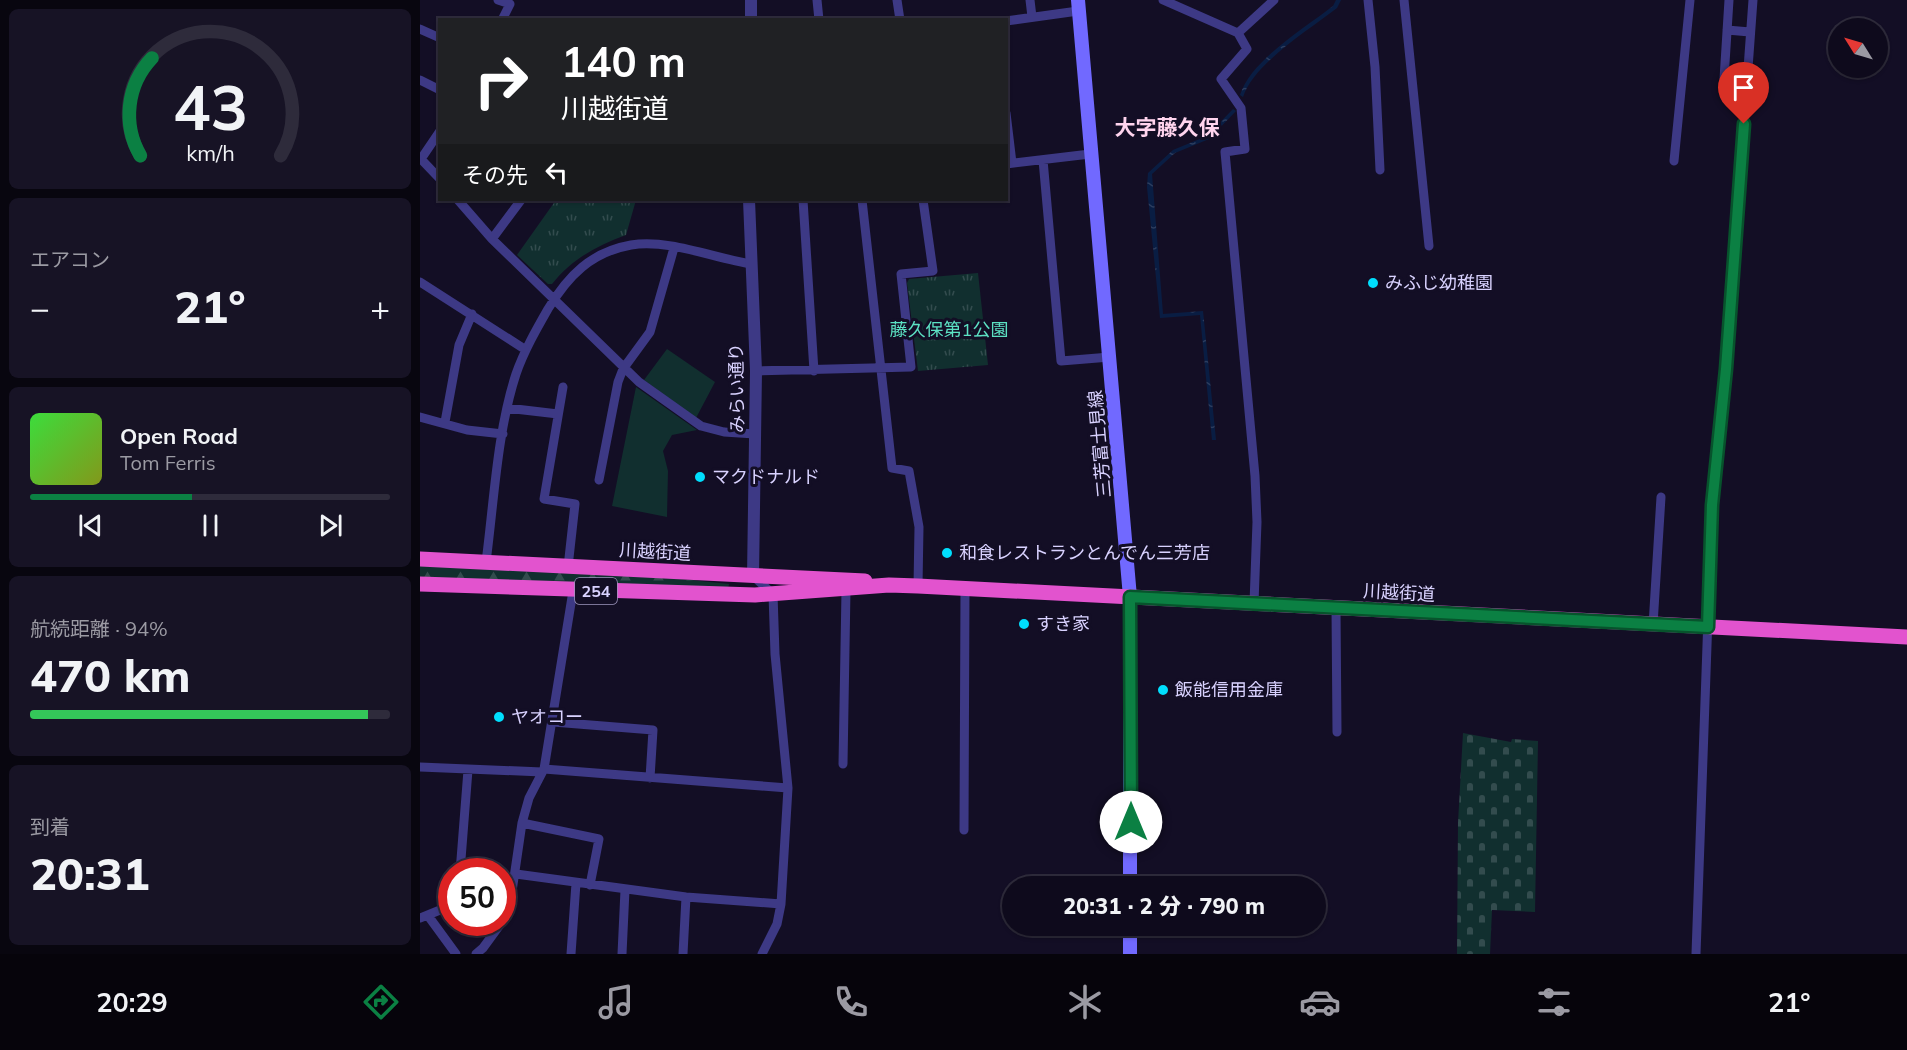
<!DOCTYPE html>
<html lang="ja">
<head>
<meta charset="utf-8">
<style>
  :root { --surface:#0e0a1c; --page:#171325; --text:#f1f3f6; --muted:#9b9aa3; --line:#2e2b3b; --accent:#0b8043 }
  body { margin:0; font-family:Mulish,"Noto Sans JP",sans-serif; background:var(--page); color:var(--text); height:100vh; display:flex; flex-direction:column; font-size:22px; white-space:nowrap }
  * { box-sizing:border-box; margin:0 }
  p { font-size:20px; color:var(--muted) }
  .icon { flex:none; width:33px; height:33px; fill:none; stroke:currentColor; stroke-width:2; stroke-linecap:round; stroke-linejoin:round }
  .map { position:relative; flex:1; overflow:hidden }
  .sheet { display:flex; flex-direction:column; gap:9px; padding:9px; background:#08060f; width:420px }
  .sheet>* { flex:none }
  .hud { position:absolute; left:18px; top:18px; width:570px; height:183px; border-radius:0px; box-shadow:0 2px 4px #0004,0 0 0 2px var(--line); background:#202124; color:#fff; overflow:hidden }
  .needle { width:39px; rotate:307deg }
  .fabs { position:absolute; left:1408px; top:18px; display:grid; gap:12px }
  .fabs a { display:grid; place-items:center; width:60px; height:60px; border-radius:50%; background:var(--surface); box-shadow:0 2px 4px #0004,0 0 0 2px var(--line); font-size:30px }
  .speed { position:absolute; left:18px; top:858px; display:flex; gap:12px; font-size:30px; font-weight:700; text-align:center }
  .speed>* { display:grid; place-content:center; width:78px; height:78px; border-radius:50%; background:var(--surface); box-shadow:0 2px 4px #0004,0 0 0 2px var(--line); line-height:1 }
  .speed .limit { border:9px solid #d22; background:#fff; color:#111 }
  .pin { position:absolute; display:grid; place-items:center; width:51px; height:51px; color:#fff; margin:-62px -26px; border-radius:50% 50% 50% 0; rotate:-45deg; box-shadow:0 0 6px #0007 }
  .pin .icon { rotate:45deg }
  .me { position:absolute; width:66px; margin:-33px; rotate:0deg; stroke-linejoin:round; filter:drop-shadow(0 0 4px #0008) }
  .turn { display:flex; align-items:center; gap:21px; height:126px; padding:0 24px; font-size:27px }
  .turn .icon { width:78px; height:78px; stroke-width:2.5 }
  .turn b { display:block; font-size:42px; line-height:51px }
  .then { display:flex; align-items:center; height:57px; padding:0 24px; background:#0003; gap:12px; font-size:22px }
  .big { font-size:45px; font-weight:800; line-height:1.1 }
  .sheet .card { flex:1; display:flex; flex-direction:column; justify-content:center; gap:9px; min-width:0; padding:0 21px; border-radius:9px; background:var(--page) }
  .sheet .dial { align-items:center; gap:0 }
  .dial svg { height:156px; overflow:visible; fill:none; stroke:var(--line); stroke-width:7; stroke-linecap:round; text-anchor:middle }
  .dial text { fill:var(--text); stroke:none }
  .song { display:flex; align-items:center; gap:18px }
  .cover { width:72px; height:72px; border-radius:9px; background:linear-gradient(135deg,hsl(120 70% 55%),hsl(70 70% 35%)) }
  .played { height:6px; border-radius:3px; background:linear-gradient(90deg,var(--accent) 45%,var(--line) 45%) }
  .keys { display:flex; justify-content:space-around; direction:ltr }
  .heat { display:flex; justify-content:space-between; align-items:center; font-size:33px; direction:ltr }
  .charge { height:9px; border-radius:4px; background:linear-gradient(90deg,#34c759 94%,var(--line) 0) }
  .trip { position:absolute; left:582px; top:876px; width:324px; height:60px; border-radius:30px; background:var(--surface); box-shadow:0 2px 4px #0004,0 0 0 2px var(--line); font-weight:800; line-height:60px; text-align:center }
  .menu { display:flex; height:96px; justify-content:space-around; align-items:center; background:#06040b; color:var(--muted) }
  .menu .icon { width:42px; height:42px }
  .menu .active { color:var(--accent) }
  .menu b { font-size:27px; color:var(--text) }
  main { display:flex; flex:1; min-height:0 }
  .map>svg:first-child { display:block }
</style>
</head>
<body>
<main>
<section class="sheet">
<div class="card dial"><svg viewBox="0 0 100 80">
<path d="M14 69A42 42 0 1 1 86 69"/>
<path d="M14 69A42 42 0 0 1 20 19" stroke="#0b8043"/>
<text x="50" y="56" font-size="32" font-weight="700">43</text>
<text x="50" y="72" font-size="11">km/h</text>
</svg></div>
<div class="card"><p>エアコン</p>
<div class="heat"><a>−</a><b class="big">21°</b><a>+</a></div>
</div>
<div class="card">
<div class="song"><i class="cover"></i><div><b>Open Road</b><p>Tom Ferris</p></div></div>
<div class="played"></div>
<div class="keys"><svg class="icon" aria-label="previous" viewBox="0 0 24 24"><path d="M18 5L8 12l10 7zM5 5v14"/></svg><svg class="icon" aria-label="pause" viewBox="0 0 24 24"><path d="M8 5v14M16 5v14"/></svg><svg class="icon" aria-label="next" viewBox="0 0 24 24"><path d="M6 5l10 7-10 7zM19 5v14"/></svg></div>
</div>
<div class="card"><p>航続距離 · 94%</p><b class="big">470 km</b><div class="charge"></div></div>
<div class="card"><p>到着</p><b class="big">20:31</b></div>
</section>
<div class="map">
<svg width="1487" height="954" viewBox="0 0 1487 954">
  <defs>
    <pattern id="forest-firs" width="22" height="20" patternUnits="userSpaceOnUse" patternTransform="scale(1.5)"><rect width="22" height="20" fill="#112f2f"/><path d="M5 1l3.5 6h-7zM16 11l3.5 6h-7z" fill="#334c4e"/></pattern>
    <pattern id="cemetery-stones" width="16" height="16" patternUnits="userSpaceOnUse" patternTransform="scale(1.5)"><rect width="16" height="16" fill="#112f2f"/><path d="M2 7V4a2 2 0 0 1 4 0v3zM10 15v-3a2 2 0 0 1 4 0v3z" fill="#334c4e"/></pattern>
    <pattern id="park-tufts" width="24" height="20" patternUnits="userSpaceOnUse" patternTransform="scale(1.5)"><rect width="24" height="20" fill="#112f2f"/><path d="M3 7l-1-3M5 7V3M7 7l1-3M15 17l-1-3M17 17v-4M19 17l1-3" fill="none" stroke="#334c4e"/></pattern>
    <pattern id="water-ripples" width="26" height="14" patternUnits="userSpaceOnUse" patternTransform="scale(1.5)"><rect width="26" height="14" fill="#091d43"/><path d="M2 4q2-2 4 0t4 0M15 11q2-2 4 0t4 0" fill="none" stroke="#2c3d5f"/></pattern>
  </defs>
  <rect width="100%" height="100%" fill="#130e25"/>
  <path fill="#112f2f" d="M247,349L295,382L276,418L224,380Z
    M216,387L277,430L252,435L243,451L248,471L247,517L192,506Z"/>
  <path fill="url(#forest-firs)" d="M0,564L221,575L309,584L308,589L0,579Z"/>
  <path fill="url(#cemetery-stones)" d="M1043,733L1091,742L1092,739L1118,741L1115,912L1072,910L1070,954H1037L1038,823Z"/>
  <path fill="url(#park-tufts)" d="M136,200H216L206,235C176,246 152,259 132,284H128L97,255Z
    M558,273L568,365L498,371L487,283L489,279Z"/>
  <path fill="url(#water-ripples)" d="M916,0H921L917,8C889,30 834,63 823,97L820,95C831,60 885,28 913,6Z
    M813,109L816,111L789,139L755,153L732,174L743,314L783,311L796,440H792L780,315L740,318L727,187L728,173L753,150L787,136Z"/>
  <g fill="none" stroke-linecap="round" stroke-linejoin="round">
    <path stroke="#3d3985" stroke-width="9" d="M78,0L90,4L82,20
      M397,0L399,20
      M477,0L480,20
      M610,0L612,17
      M743,0L818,33
      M948,0L955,67L960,170
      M984,0L1009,246
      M1309,0L1304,79L1327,81
      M586,21L658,11
      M0,29L20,38
      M1307,30L1330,32
      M0,80L20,90
      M586,113L592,163
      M0,158L20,179
      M1,159L20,131
      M623,160L641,361L690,357
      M1254,161L1270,0
      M586,164L670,154
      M38,200L72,239L219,382L281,426L304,432L335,434
      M383,200L394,371
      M442,200L472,468L489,471L499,527L498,586
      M72,239L101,200
      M0,282L106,350
      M336,371L491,367L481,274L513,271L503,200
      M143,387L124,499L155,504L148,567
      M87,408L138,414
      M0,417L47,430L83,434
      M25,422L39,345L52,314
      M179,480L198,382L203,369L230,332L254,248
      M66,562C74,502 77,432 96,374C104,351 116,330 128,309C148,276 171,252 211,245C250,239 293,258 332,264
      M333,576L353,594L355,654L368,788L361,904L357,924L342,954
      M834,603L837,522L835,476L805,152L825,149L821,108L801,79L827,49L818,33L854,0
      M916,609L917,732
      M1233,625L1241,497
      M133,722L233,730L230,778
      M423,764L426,590
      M0,767L122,772
      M124,769L368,788
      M102,823L179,839L170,885
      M544,830L545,588
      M40,872L48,770
      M96,874L266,897L361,904
      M9,917L36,954
      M0,918L20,910L32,898
      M82,922L90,905L102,823L109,798L124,769L153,591
      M56,954L63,948L82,922
      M151,954L156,883
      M202,954L205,890
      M263,954L266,897
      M1276,954L1292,505L1306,369L1333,0"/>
    <path stroke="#3d3985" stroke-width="12" d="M331,20V0
      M329,200L336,371L333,576"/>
    <path stroke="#7169ff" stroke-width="14" d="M658,0L710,597V886
      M710,954V926"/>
    <path stroke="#e253ce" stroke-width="15" d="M0,559L445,581
      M0,584L335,595L469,585L498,586L1487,637"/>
  </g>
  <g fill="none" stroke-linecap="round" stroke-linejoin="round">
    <g stroke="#07532c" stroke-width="15">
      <path id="route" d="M711,822L710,597L1288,627L1292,505L1306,369L1324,124"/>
    </g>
    <use href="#route" stroke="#0b8043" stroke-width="10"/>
  </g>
  <g fill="#00defd" stroke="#130e25" stroke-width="2">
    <circle cx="953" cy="283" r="6"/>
    <circle cx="280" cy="477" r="6"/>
    <circle cx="527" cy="553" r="6"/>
    <circle cx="604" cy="624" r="6"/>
    <circle cx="743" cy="690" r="6"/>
    <circle cx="79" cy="717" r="6"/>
  </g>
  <g text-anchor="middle" stroke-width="6" stroke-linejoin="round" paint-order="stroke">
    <rect fill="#130e25" stroke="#9e97be" stroke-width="1.5" x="155" y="578" width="42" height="26" rx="4.5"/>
    <g font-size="16" font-weight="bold" fill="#d9d2ff">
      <text x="176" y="597">254</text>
    </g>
    <g font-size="18" fill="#d9d2ff" stroke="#130e25" text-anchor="start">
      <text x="965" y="289">みふじ幼稚園</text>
      <text x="292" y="483">マクドナルド</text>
      <text x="539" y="559">和食レストランとんでん三芳店</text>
      <text x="616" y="630">すき家</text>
      <text x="755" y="696">飯能信用金庫</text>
      <text x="91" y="723">ヤオコー</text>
    </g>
    <g font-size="18" fill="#5ce1c3" stroke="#130e25">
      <text x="529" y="336">藤久保第1公園</text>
    </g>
    <g font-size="18" fill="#d9d2ff" stroke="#130e25">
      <text transform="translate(317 388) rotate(-91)" y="6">みらい通り</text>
      <text transform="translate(680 444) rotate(-95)" y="6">三芳富士見線</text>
      <text transform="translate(235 552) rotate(3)" y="6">川越街道</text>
      <text transform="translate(979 593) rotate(3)" y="6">川越街道</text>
    </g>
    <g font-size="21" font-weight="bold" fill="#ffd4ee" stroke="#130e25">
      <text x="747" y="135">大字藤久保</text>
    </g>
  </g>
</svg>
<div class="fabs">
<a><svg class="needle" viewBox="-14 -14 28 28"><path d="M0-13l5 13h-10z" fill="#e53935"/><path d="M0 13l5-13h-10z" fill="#9b9aa3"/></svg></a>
</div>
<div class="speed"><div class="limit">50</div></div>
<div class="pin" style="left:1324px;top:124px;background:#d93025"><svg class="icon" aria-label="arrive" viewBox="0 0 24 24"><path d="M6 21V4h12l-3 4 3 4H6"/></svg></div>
<svg class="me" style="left:711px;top:822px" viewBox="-20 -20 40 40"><circle r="19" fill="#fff"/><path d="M0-13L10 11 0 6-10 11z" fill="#0b8043"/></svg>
<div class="trip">20:31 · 2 分 · 790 m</div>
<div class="hud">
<div class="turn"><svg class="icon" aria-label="right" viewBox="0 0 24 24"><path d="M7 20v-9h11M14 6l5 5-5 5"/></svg><div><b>140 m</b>川越街道</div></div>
<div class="then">その先<svg class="icon" aria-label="left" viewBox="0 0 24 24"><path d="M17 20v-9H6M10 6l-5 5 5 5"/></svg></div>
</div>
</div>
</main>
<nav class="menu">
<b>20:29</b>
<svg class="icon active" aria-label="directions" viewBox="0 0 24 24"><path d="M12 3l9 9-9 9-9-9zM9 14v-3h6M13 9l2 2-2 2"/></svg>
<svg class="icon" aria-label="music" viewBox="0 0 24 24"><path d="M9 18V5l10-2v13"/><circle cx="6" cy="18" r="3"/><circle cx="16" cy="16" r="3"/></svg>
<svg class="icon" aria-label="phone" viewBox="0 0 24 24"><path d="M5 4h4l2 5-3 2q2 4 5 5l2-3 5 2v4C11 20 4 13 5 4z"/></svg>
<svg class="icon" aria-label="climate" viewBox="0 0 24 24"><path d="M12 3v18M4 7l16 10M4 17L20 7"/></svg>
<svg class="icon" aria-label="car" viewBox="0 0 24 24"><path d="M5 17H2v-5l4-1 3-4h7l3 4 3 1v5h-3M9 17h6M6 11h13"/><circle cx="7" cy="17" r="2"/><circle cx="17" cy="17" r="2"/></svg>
<svg class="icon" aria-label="filters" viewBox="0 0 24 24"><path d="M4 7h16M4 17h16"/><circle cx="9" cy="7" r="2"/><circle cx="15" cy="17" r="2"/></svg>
<b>21°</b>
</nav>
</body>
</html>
